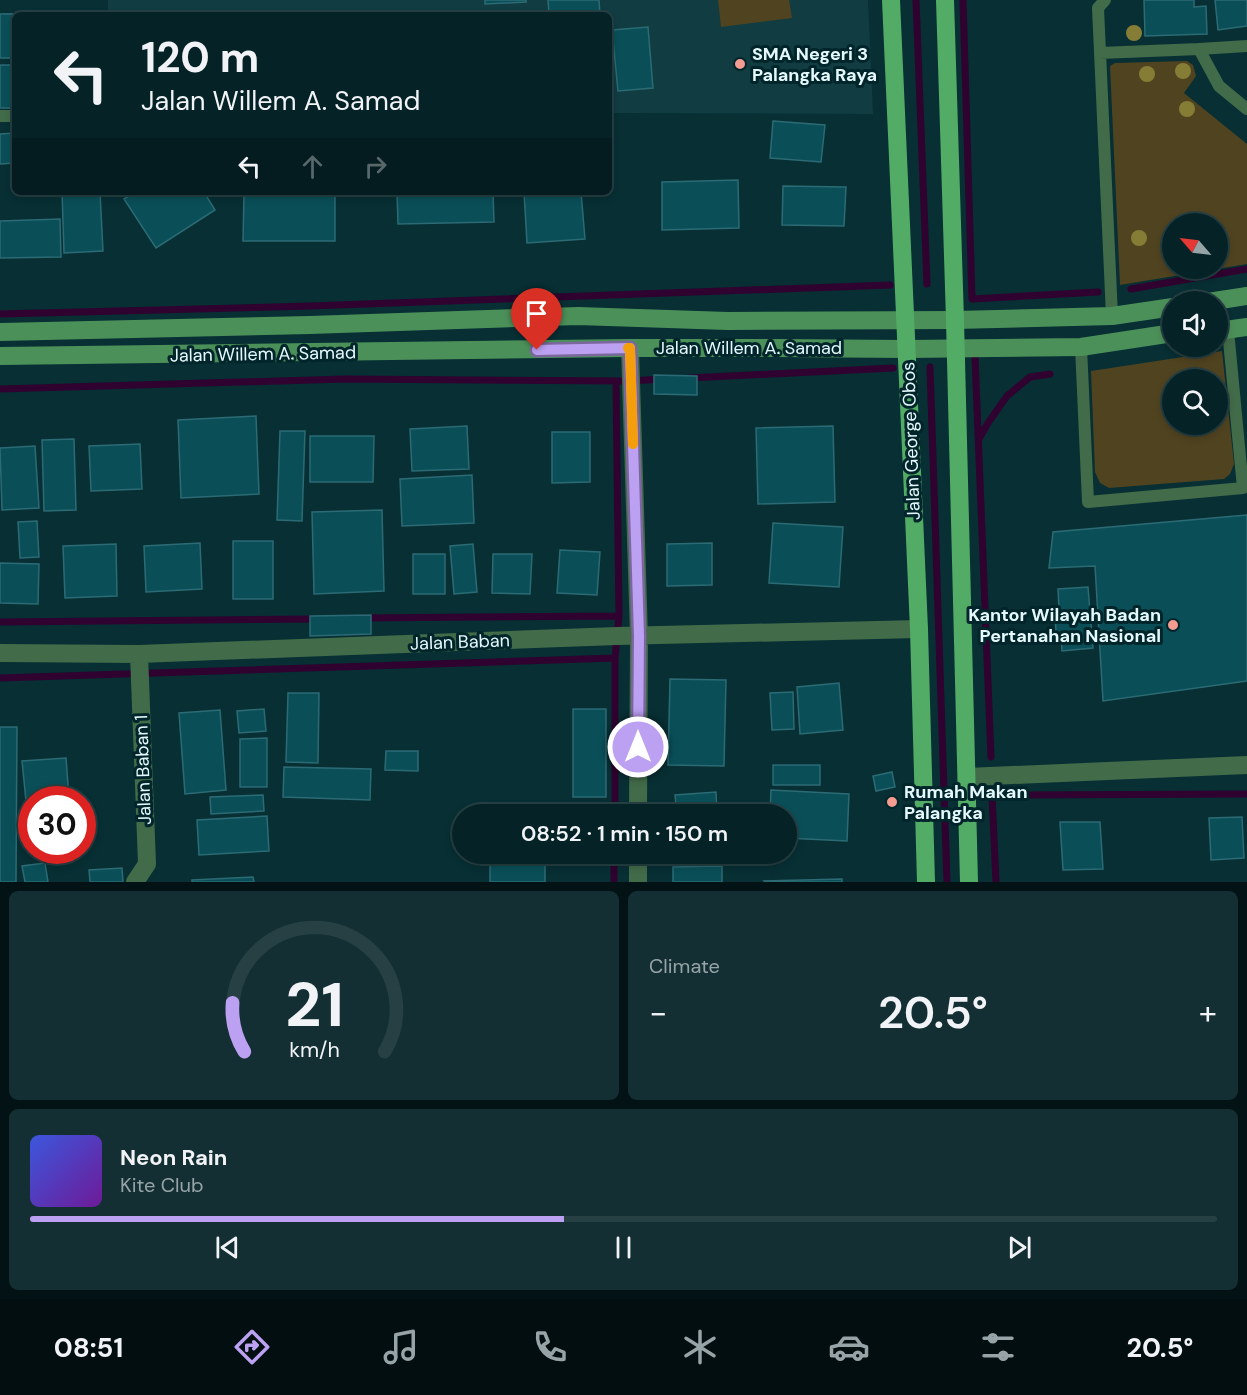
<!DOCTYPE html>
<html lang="en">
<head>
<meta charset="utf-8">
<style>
  :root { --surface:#052327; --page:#132f33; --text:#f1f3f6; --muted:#97a4a7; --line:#264044; --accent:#bca0f2 }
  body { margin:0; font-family:"DM Sans",sans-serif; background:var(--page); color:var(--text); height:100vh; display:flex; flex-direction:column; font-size:22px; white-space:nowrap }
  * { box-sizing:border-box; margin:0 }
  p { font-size:20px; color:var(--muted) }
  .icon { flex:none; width:33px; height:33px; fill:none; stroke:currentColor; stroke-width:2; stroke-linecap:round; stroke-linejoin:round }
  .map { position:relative; height:882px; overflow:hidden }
  .drawer { display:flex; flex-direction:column; gap:9px; padding:9px; background:#031315; flex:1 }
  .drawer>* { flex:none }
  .guide { position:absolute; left:12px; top:12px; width:600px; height:183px; border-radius:9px; box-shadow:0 3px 9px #0003,0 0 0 2px var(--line); background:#052327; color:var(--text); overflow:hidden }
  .needle { width:39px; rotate:298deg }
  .fabs { position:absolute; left:1162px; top:213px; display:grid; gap:12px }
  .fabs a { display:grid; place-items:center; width:66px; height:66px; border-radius:50%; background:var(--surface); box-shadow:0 3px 9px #0003,0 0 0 2px var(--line); font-size:30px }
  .speed { position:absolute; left:18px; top:786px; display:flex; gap:12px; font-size:30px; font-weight:700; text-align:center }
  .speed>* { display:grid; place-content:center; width:78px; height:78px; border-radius:50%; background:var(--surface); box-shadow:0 3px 9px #0003,0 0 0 2px var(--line); line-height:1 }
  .speed .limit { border:9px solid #d22; background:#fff; color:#111 }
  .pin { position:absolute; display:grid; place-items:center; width:51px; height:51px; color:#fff; margin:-62px -26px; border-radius:50% 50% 50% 0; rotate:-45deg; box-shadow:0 0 6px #0007 }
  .pin .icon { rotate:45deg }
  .me { position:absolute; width:66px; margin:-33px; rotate:0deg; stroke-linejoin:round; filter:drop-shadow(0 0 4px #0008) }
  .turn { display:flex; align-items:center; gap:21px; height:126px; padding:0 30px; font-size:27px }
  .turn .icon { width:78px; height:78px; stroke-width:2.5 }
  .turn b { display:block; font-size:42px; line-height:51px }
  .lanes { display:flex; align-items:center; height:57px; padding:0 30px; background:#0003; justify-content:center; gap:30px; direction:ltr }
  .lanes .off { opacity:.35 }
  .big { font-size:45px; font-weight:600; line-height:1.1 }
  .drawer .widget { flex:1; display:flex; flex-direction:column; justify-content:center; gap:9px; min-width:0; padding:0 21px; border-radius:9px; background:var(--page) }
  .drawer .dial { align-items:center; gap:0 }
  .dial svg { height:156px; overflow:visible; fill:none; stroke:var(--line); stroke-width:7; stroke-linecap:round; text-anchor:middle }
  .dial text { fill:var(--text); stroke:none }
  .song { display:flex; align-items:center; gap:18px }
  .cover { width:72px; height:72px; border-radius:9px; background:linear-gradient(135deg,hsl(230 70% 55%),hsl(280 70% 35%)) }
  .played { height:6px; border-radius:3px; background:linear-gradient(90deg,var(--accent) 45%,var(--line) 45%) }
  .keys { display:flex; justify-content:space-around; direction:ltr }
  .heat { display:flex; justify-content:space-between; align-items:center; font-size:33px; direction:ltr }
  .drawer .tiles { flex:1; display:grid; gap:9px; grid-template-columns:1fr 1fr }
  .widget:last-child { grid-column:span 2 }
  .trip { position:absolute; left:452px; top:804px; width:345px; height:60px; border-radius:30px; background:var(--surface); box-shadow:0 3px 9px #0003,0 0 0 2px var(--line); font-weight:600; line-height:60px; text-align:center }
  .dock { display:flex; height:96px; justify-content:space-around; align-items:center; background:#020e10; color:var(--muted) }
  .dock .icon { width:42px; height:42px }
  .dock .selected { color:var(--accent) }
  .dock b { font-size:27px; color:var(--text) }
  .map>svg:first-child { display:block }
</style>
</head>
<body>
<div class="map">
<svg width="1247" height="882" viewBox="0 0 1247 882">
  <rect width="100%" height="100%" fill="#072f34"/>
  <path fill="#103c42" d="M108,0H868L873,114L609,113V15H108Z"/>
  <path fill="#504320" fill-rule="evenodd" d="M718,0H789L792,18L721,27Z
    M1187,61L1193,65L1196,76L1184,93L1247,144V264L1120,285L1110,66L1115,63ZM1173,224H1218V268H1173Z
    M1222,351L1234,464L1230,474L1224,479L1109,488L1100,483L1095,472L1091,371ZM1173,380H1218V424H1173Z"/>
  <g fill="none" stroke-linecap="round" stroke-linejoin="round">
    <path stroke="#30022f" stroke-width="7" d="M916,0L927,284
      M963,0L972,299L1098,292
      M1131,289L1247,269
      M0,314L310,306L890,285
      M975,357L991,757
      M930,367L947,882
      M689,378L893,368
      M0,389L345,379L631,381L663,379
      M979,439L988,423L1007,396L1030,377L1050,374
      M363,618L619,616L616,381
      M0,622L318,619
      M615,658L619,616
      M0,678L615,658V814
      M614,882V854
      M996,882L992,795L1247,794"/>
  </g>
  <path fill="#0a4f58" stroke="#2c6b74" stroke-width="1.5" d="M485,0H526V2L485,4Z
    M548,0H599L600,15H549Z
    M1144,0H1194V7L1206,6L1207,34L1145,36Z
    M1215,0H1247V26L1218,30Z
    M63,13V15H15V58H0V14Z
    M648,27L653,88L618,91L612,30Z
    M0,65H15V108H0Z
    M773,121L825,125L821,162L770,158Z
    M15,133V163L0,164V134Z
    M738,180L739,228L662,230V182Z
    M783,186L846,187L844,226L782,225Z
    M62,192H100L103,251L64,253Z
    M135,192H204L215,210L156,248L124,199Z
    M244,192H335V241H243Z
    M397,192H493L494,222L398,224Z
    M524,192H581L585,239L527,243Z
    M60,219L61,257L0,258V221Z
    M654,375L697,376V395L654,394Z
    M256,416L259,494L181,498L178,420Z
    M467,426L469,469L412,471L410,429Z
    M833,426L835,502L758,504L756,428Z
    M280,431H305L302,521L277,520Z
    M552,432H590V482L552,483Z
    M310,436H374L373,482H310Z
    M74,439L76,510L44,511L42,440Z
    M140,444L142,489L91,491L89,446Z
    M35,446L39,508L2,510L0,448Z
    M472,475L474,523L402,526L400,479Z
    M382,510L384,591L314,594L312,512Z
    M1247,515V681L1103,701L1095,566L1049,568L1053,532Z
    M37,521L39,557L20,558L18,522Z
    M773,523L843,527L839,587L769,583Z
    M233,541H273V599H233Z
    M200,543L202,589L146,592L144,546Z
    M712,543V585L667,586V544Z
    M116,544L117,596L65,598L63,546Z
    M473,544L477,592L454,594L450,546Z
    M560,550L600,552L597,595L557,593Z
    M413,554H445V594H413Z
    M493,554H532L530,594L492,593Z
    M0,563L39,564L38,604L0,603Z
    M1088,587L1093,648L1062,651L1061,633H1056L1055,611L1059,610L1058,589Z
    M371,615V634L310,636V616Z
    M670,679L726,680L724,766L668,765Z
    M839,683L843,730L800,734L797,687Z
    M793,692L794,729L772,730L770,693Z
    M288,693H319L318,763L286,762Z
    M264,709L266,731L239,733L237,711Z
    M573,709H606V797H573Z
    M220,710L226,790L185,794L179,713Z
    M0,727H17L16,882H0Z
    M267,738V787H240V739Z
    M386,751H418V771L385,770Z
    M66,758L69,797L26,801L22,761Z
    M773,765H820V785H773Z
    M284,767L371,769L370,800L283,797Z
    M892,772L895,787L876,791L873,776Z
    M771,790L849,794L847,841L786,838V814H770Z
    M716,792L717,814H677L675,795Z
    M263,795L264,811L211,814L210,797Z
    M267,816L269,851L199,855L197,820Z
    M1242,817L1244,858L1211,860L1209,818Z
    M1060,822H1100L1103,869L1063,870Z
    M490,854H545V882H490Z
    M45,863L48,882H25L22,866Z
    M722,866V882H673V867Z
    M122,868L123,882H90L89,870Z
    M253,877L254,882H192V880Z
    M842,879V882H765L764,881Z"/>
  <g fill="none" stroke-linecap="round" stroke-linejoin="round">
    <path stroke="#426b49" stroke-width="12" d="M1105,0L1098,8L1112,316
      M1247,46L1199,49L1219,86L1247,109
      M1100,53L1199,49
      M0,116H15
      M1081,347L1088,502L1243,488L1228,330"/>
    <path stroke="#426b49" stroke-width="18" d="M630,348L639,636L638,814
      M0,653L139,654L617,636L919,629
      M967,777L1247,765
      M135,882L147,864L139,654
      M638,882V854"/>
    <path stroke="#4c9059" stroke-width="18" d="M1208,302L1247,296
      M1218,331L1247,327
      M0,332L310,325L578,316L728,321L955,320L1112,316L1173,307
      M0,356L630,348H777L907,349L1081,347L1173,333"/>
    <path stroke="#52ac65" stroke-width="18" d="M891,0L919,629L926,882
      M945,0L955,320L969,882"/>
  </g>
  <g fill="#857d35">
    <circle cx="1134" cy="33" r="8"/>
    <circle cx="1183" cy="71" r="8"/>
    <circle cx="1147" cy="74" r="8"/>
    <circle cx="1187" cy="109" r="8"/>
    <circle cx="1139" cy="238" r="8"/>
  </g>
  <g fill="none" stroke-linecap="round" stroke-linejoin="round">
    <g stroke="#7a689d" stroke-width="15">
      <path id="route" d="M537,350L630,348L639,636L638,747"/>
    </g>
    <use href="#route" stroke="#bca0f2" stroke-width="10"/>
    <path stroke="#f59e0b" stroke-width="10" d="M628,348H630L633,444"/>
  </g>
  <g fill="#f59c90" stroke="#00252a" stroke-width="2">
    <circle cx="740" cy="64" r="6"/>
    <circle cx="1173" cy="625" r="6"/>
    <circle cx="892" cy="802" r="6"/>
  </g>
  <g text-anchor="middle" stroke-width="6" stroke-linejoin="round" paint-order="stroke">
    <g font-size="18" font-weight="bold" fill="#e5f9fd" stroke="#00252a" text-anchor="start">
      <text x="752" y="60">SMA Negeri 3<tspan x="752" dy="21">Palangka Raya</tspan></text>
      <text x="1161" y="621" text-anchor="end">Kantor Wilayah Badan<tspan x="1161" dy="21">Pertanahan Nasional</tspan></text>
      <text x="904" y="798">Rumah Makan<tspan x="904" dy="21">Palangka</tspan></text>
    </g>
    <g font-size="18" fill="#e5f9fd" stroke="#00252a">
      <text x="749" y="354">Jalan Willem A. Samad</text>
      <text transform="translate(263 354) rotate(-1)" y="6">Jalan Willem A. Samad</text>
      <text transform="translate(911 441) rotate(-92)" y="6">Jalan George Obos</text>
      <text transform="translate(460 642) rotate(-2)" y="6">Jalan Baban</text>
      <text transform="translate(143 770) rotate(-92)" y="6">Jalan Baban 1</text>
    </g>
  </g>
</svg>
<div class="fabs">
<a><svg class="needle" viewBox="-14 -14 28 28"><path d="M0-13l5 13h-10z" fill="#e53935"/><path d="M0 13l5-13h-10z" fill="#97a4a7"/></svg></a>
<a><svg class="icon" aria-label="sound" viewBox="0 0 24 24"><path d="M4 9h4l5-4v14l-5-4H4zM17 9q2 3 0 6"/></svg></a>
<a><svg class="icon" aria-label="search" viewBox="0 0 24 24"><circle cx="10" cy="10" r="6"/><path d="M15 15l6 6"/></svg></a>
</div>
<div class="speed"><div class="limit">30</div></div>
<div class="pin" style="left:537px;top:350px;background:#d93025"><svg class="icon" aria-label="arrive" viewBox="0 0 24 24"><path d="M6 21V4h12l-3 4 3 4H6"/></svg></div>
<svg class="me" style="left:638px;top:747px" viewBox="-20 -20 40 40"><circle r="17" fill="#bca0f2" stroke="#fff" stroke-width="3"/><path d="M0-11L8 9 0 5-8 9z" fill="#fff"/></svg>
<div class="trip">08:52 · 1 min · 150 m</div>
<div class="guide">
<div class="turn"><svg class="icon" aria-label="left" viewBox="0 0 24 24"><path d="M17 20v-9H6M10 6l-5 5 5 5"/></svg><div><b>120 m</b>Jalan Willem A. Samad</div></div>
<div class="lanes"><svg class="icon" aria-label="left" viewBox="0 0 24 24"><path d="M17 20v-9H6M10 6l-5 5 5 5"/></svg><svg class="icon off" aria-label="ahead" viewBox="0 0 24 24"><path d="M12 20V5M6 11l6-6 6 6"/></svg><svg class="icon off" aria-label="right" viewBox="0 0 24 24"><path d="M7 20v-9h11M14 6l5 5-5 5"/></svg></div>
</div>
</div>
<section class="drawer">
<div class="tiles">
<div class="widget dial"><svg viewBox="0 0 100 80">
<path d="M14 69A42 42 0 1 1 86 69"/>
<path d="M14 69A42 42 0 0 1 8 44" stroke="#bca0f2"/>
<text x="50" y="56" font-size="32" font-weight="700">21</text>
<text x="50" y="72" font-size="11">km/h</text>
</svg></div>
<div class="widget"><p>Climate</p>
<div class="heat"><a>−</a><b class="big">20.5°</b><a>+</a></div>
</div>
<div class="widget">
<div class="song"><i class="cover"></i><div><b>Neon Rain</b><p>Kite Club</p></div></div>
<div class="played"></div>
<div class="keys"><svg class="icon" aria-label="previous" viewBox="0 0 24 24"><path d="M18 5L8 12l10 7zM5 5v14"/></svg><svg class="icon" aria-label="pause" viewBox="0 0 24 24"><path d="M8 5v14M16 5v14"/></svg><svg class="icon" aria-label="next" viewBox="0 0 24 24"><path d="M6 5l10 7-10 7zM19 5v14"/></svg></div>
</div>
</div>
</section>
<nav class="dock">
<b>08:51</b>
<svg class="icon selected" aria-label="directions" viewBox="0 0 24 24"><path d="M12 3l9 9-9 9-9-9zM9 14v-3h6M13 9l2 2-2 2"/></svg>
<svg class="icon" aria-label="music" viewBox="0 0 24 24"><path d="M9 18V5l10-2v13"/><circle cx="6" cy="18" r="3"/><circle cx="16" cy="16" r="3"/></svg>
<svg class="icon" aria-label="phone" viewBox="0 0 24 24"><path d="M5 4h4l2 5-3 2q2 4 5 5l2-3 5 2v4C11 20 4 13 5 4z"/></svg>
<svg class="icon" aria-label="climate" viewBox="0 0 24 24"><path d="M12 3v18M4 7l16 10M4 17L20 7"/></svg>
<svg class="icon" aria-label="car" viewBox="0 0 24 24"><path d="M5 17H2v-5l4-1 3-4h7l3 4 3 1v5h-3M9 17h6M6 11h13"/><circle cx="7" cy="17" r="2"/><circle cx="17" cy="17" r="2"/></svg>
<svg class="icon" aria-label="filters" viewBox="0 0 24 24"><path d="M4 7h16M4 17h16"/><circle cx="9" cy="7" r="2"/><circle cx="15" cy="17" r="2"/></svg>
<b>20.5°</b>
</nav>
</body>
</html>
